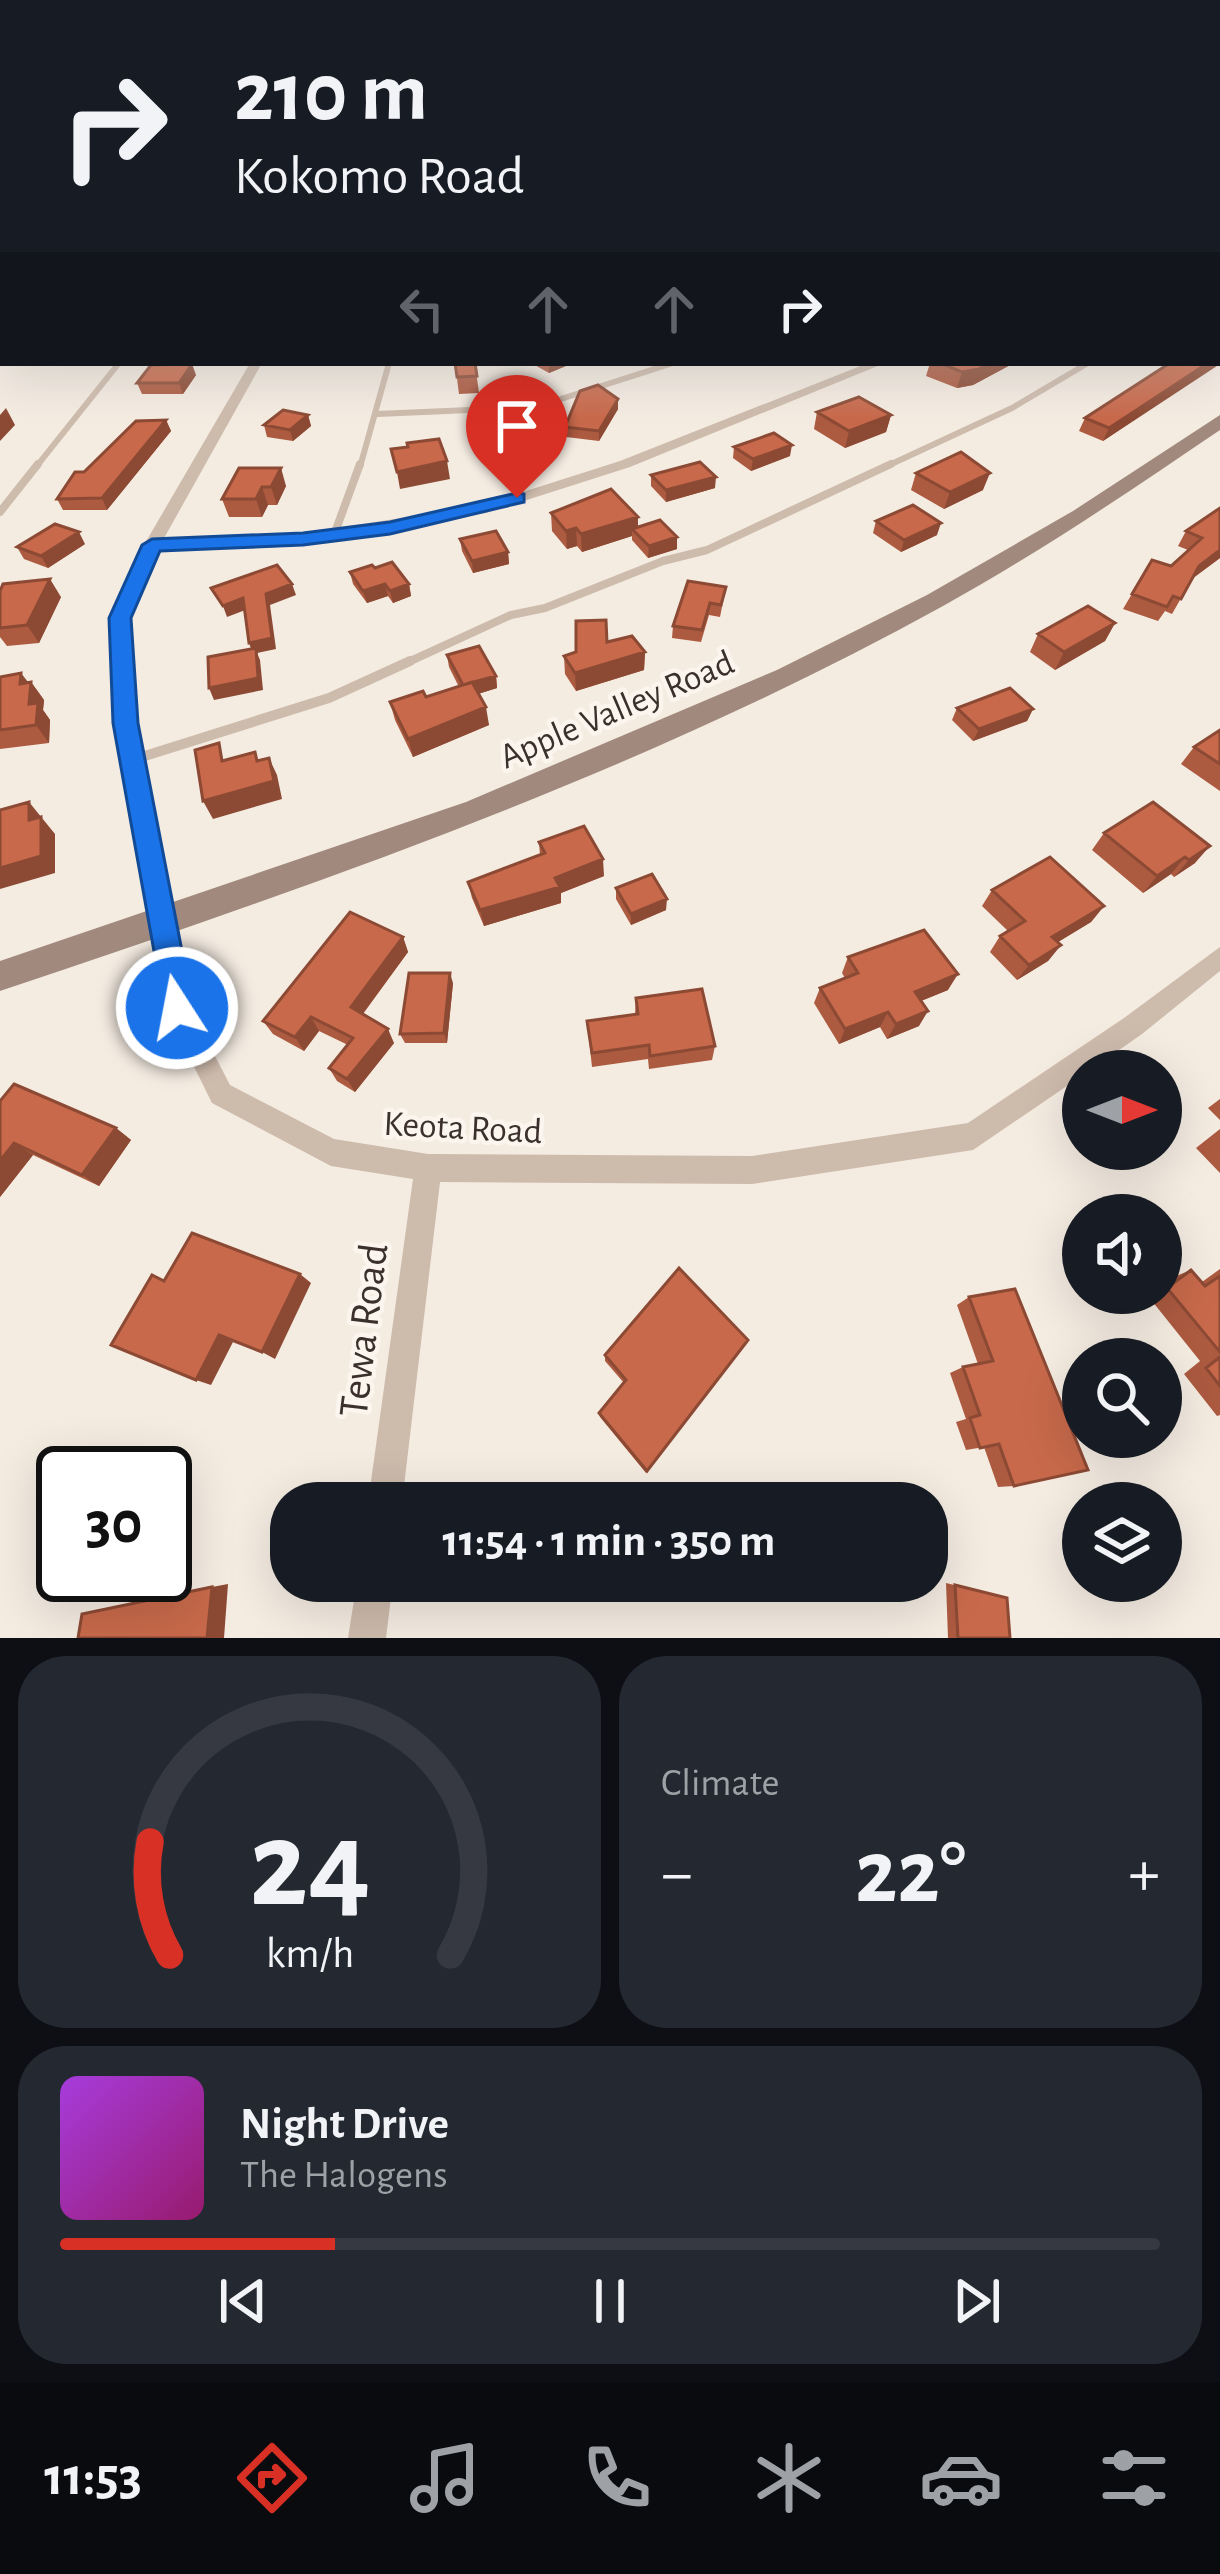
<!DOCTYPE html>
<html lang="en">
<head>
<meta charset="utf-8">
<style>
  :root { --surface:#171b24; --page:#242831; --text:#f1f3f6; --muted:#9ea1a6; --line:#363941; --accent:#d93025 }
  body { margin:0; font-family:"Alegreya Sans",sans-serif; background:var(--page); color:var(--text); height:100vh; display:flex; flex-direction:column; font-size:45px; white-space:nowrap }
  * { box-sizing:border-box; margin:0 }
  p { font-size:39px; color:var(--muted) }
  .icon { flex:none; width:66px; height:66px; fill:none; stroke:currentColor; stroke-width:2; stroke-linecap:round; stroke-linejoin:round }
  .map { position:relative; height:1638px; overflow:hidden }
  .details { display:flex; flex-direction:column; gap:18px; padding:18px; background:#0d0f14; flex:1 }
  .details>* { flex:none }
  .banner { position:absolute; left:0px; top:0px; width:1221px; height:366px; box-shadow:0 12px 48px #0002; background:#171b24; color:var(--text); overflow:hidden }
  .needle { width:78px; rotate:90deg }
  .buttons { position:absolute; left:1062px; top:1050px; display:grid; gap:24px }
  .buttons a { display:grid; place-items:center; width:120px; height:120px; border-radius:50%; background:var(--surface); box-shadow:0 12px 48px #0002; font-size:60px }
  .speed { position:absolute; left:36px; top:1446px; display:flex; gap:24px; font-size:60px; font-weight:700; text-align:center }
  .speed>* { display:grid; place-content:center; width:156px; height:156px; border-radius:50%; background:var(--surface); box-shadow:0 12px 48px #0002; line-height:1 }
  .speed .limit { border:6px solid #111; border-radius:18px; background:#fff; color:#111 }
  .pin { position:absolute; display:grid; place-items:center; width:102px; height:102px; color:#fff; margin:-123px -51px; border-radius:50% 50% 50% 0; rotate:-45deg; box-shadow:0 0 12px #0007 }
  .pin .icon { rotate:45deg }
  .me { position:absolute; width:132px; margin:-66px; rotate:349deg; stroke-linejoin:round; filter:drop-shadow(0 0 9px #0008) }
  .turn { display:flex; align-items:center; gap:42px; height:252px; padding:0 36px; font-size:54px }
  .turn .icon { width:156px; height:156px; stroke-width:2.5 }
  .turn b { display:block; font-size:84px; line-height:102px }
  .lanes { display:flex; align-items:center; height:114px; padding:0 36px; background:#0003; justify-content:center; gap:60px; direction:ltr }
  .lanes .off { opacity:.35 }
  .big { font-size:90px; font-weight:600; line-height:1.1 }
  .details .card { flex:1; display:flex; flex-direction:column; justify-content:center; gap:18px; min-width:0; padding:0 42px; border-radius:48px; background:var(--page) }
  .details .dial { align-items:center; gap:0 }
  .dial svg { height:312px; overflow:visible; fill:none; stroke:var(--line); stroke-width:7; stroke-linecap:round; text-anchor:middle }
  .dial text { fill:var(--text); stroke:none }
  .song { display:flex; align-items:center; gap:36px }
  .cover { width:144px; height:144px; border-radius:18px; background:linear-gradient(135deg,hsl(280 70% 55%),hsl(320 70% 35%)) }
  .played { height:12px; border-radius:6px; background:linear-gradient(90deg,var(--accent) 25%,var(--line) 25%) }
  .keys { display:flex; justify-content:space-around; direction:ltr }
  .heat { display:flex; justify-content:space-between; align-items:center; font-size:66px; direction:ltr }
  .details .tiles { flex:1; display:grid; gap:18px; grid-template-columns:1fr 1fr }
  .card:last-child { grid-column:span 2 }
  .trip { position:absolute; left:270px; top:1482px; width:678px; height:120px; border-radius:48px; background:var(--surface); box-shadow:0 12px 48px #0002; font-weight:600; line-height:120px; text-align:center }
  .tab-bar { display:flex; height:192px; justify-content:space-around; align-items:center; background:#090b0e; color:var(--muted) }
  .tab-bar .icon { width:84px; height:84px }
  .tab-bar .current { color:var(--accent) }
  .tab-bar b { font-size:54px; color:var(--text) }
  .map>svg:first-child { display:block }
</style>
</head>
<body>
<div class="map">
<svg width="1220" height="1638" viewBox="0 0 1220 1638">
  <rect width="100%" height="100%" fill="#f4ebe1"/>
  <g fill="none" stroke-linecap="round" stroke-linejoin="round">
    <path stroke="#cdbbac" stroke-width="6" d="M377,414L536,407L673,363
      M36,467L119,363
      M360,467L389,363
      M885,467L1012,408L1088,363"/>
    <path stroke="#cdbbac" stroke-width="8" d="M0,512L38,464
      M334,535L360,464
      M404,664L511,615L545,608L663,561L707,550L891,464"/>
    <path stroke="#cdbbac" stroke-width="10" d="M132,760L329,698L410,661"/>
    <path fill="#cdbbac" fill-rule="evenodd" d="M1220,190V196L1218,197V191Z
      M1218,329H1220V335H1218Z
      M0,350H3V358H0Z
      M250,363H262L163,540L271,538L479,506L620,461L868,363H885L630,467L486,513L271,548L158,550L129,618L136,723L189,1006L230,1085L334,1139L428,1154L752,1156L968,1123L1124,1018L1220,947V971L1142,1034L1089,1071H1083V1075L973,1150L752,1184L440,1182L402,1503H368L413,1179L331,1166L212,1103L165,1008L116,723L111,618L144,545Z
      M357,1581H393L386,1638H348Z"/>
    <path fill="#a18a7d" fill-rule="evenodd" d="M3,336V347L0,348V337Z
      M1220,415V430C1130,491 1039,553 943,606C645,771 322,883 0,991V961L466,802L777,670L927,595L1073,511Z"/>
  </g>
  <path fill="#ac5a40" d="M455,363H475L479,393L459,394Z
    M531,363H573L549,373Z
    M930,363H1014L973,385L957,388L926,376Z
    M1161,363H1218L1103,441L1079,431L1085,418L1167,365Z
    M196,375L183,394H142L137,383Z
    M618,399V409L599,441L566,437L565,427Z
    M817,412L891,415L886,432L845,448L814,429Z
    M308,415L311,426L293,441L267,437L264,425Z
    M166,420L171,431L107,510H63L57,499Z
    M734,447L790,456L751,471L733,458Z
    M239,468L286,486L277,505H268L262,517H229L222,499Z
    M916,473L983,490L944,509L911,490Z
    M651,475L715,488L666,502L651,486Z
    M1220,508V558L1192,579L1172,614L1165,611L1158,621L1123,609L1152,560L1171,566L1188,550L1178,546L1186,531Z
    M551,513L638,517V527L677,537V549L648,558L632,540V536L582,552L577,546L567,549L552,531Z
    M876,521L937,535L901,552L873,533Z
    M460,539L508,552L509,564L473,573L462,551Z
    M85,544L48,568L24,559L17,547Z
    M375,568L409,584L411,596L393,603L388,596L367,603L353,584L350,572Z
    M726,587L720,617L709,615L701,642L672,638L673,626Z
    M0,591L61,597L39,643L7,646L0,637Z
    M1115,623L1105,641L1055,670L1030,652L1038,634Z
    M645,652L644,670L576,691L565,674L564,656Z
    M447,655L496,676L497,688L478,694L489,725L413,757L395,720L390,702L426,697L459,687L449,667Z
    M0,677L31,682L44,700L43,710L50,720L49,743L0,749Z
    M957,708L1033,709L1027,721L973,741L952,720Z
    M1220,730V791L1181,764L1194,747Z
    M1153,802L1195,863L1174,877L1171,874L1143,893L1092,850L1104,833Z
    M539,842L604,876L561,893V903L484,926L472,898L468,882L540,855Z
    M616,888L666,910L631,925L616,899Z
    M992,890L1104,906L1091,922L1058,942L1061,945L1048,961L1017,980L990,952L1000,936L1008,931L982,906Z
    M403,937L408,952L363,1014L394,1043L355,1092L337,1081L329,1068L348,1045L319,1031L304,1051L273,1034L263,1021Z
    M848,957L948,990L921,1001L919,1026L887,1039L880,1027L839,1044L814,1003L820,988L845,978L842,973Z
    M453,983L447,1043H405L400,1034Z
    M636,998L715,1046L712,1060L649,1069L648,1059L592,1067L587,1021L635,1014Z
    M1220,1099V1120L1208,1108Z
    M0,1101L116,1128L131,1140L99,1186L33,1155L0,1197Z
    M1220,1129V1173L1196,1148Z
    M1220,1269V1415L1217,1416L1184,1374L1200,1361L1148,1296L1151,1293H1161V1286L1171,1278L1191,1270L1202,1282Z
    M1015,1289L1014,1486L998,1487L984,1447L966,1450L956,1422L966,1419L950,1373L963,1367L978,1364L957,1305L969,1297Z
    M748,1340L646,1473L600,1417L599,1413L624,1383L605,1361V1355Z
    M946,1583L1007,1598L1010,1638H948Z"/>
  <path fill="#8c4a34" d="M1220,355V364L1103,441L1109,428L1208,363H1218V357Z
    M549,363H573L549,373Z
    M989,363H1014L973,385L957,388L962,372Z
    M192,364L196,375L183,394L179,383Z
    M618,399V409L599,441V431Z
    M6,408L15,425L0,441V415Z
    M308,415L311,426L293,441L290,430Z
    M891,415L886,432L845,448L849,431Z
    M166,420L171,431L107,510L102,498Z
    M792,445L790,456L751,471L753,459Z
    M447,461L450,479L400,489L397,472Z
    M281,468L286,486L277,505L271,487Z
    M990,473L983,490L944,509L950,492Z
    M716,477L715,488L666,502V490Z
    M262,487L268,505L262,517L256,499Z
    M638,517V534L632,529V536L582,552L581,534Z
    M941,523L937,535L901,552L904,540Z
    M576,528L577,546L567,549L566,531Z
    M79,532L85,544L48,568L41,556Z
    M677,537V549L648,558L649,546Z
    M1220,550V558L1190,580L1199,566Z
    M508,552L509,564L473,573L472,561Z
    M50,579L61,597L39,643L27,625Z
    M292,584L296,595L270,605L276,649L257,653L260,660L263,690L214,700L209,688L253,654L249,643L266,594Z
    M385,584L388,596L367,603L363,591Z
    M409,584L411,596L393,603L390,591Z
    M243,598L248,609L227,617L223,606Z
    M1115,623L1105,641L1055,670L1064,652Z
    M645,652L644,670L576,691L575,673Z
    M21,673L31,686V682L44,700L43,710L50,720L49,743L36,725L20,684Z
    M496,676L497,688L465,698L463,686Z
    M486,707L489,725L413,757L408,739Z
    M1033,709L1027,721L973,741L979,729Z
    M269,758L277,775L282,799L213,819L203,801Z
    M29,802L55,834V873L0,889V868L29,820Z
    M1210,846L1195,863L1174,877L1189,860Z
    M1185,857L1171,874L1143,893L1157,876Z
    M603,859L604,876L561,893V903L484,926L480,910Z
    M667,899L666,910L631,925V914Z
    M1104,906L1091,922L1040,953L1052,937Z
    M403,937L408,952L358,1020L351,1007Z
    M1061,945L1048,961L1017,980L1029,965Z
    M450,973L453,983L447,1043L444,1033Z
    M958,974L948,990L906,1007L915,992Z
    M928,1011L919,1026L887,1039L896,1024Z
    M888,1012L880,1027L839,1044L845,1029Z
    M311,1017L319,1031L304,1051L295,1037Z
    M388,1029L394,1043L355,1092L347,1079Z
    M116,1128L131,1140L99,1186L82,1175Z
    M14,1143L33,1155L0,1197V1161Z
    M300,1274L311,1283L275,1359L262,1352Z
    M219,1335L233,1342L211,1385L196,1380Z
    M228,1584L224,1638H207L212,1587Z"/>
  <path fill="#c8694b" stroke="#8c4a34" stroke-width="3" d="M0,268H3V287L0,290Z
    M455,363H475L477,376L457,377Z
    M940,363H989L979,369L962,372Z
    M1170,363H1208L1109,428L1085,418Z
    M192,364L179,383H137L151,365Z
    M598,385L618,399L599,431L565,427L580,391Z
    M859,397L891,415L849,431L817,412Z
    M283,410L308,415L290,430L264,425Z
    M166,420L102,498L57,499L75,472H84L136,421Z
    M774,433L792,445L753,459L734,447Z
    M439,439L447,461L397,472L391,449L408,447L407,443Z
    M961,452L990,473L950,492L916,473Z
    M700,462L716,477L666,490L651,475Z
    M239,468H281L271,487H262L256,499H222Z
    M611,489L638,517L581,534L576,528L566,531L551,513Z
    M913,505L941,523L904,540L876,521Z
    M1220,508V550L1199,566L1181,599L1173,596L1167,607L1132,594L1152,560L1171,566L1202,538L1186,531Z
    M660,520L677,537L649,546L632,529Z
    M55,524L79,532L41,556L17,547Z
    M496,531L508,552L472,561L460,539Z
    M392,562L409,584L390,591L385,584L363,591L350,572L372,565L375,568Z
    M277,565L292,584L266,594L272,638L249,643L243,598L223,606L211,588Z
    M50,579L27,625L0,628V591L3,584Z
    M688,581L726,587L721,605L710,603L702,630L673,626Z
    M1088,606L1115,623L1064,652L1038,634Z
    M606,620L607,642L632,636L645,652L575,673L564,656L576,652V621Z
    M479,646L496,676L463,685L447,655Z
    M256,648L258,678L209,688L208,657Z
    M21,673L20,684L31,682L29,704L38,703L36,725L0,730V677Z
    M472,682L486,707L408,739L390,702L423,691L426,697Z
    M1010,688L1033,709L979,729L957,708Z
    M1220,730V764L1194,747Z
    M219,743L222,761L255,752L257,761L269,758L274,781L203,801L195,750Z
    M29,802V820L41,817V856L0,868V810Z
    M1153,802L1210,846L1189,860L1185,857L1157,876L1104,833Z
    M584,826L603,859L555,878L560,887L480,910L468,882L545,853L539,842Z
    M1050,857L1104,906L1052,937L1061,945L1029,965L1000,936L1025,921L992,890Z
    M652,874L667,899L631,914L616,888Z
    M350,912L403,937L351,1007L388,1029L347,1079L329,1068L353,1038L311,1017L295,1037L263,1021Z
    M924,930L958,974L915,992L928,1011L896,1024L888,1012L845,1029L820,988L858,973L848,957Z
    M409,973H450L444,1033L400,1034Z
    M702,989L715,1046L650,1056L649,1045L592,1053L587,1021L638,1014L636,998Z
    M14,1084L116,1128L82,1175L14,1143L0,1161V1101Z
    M192,1233L300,1274L262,1352L219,1335L196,1380L111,1345L152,1275L164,1281Z
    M679,1268L748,1340L647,1471L599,1413L626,1380L605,1355Z
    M1191,1270L1205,1286L1220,1276V1352L1167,1288Z
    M1015,1289L1088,1470L1014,1486L999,1444L980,1448L970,1418L980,1415L963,1367L993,1361L969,1297Z
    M1220,1357V1386L1206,1368Z
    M955,1585L1007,1598L1010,1638H958Z
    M212,1587L207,1638H78L82,1614Z"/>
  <linearGradient id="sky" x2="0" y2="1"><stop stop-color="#7eb2d2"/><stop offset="0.45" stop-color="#faf6f2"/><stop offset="1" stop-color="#faf6f2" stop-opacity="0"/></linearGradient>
  <rect width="1220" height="419" fill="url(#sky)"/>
  <path fill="#1a73e8" stroke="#114b97" stroke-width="3" d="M517,493L524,494V502L390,534L303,545L160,551L131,618L138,723L193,1008L189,1018L177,1023L166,1018L113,723L109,618L142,545L152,539L303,533L390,522Z"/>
  <g text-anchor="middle" stroke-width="9" stroke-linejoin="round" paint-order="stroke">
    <g font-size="36" fill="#3b302b" stroke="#fbf5ee">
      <text transform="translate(616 708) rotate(-23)" y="13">Apple Valley Road</text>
      <text transform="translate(463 1126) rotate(3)" y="13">Keota Road</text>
    </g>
    <g font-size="42" fill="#3b302b" stroke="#fbf5ee">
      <text transform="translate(362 1330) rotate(-83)" y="15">Tewa Road</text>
    </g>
  </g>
</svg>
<div class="buttons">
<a><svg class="needle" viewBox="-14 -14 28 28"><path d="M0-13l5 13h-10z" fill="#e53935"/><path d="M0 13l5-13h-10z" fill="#9ea1a6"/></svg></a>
<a><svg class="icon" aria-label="sound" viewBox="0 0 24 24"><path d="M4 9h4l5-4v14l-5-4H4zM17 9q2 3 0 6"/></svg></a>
<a><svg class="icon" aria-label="search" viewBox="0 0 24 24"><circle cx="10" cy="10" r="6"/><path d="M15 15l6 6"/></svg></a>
<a><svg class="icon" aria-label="layers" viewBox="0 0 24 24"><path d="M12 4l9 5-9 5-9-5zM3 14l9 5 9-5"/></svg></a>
</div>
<div class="speed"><div class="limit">30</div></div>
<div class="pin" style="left:517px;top:498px;background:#d93025"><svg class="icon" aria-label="arrive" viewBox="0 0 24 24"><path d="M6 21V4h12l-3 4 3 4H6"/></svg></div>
<svg class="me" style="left:177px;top:1008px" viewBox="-20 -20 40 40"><circle r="17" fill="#1a73e8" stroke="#fff" stroke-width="3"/><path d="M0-11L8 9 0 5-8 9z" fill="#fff"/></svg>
<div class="trip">11:54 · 1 min · 350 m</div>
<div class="banner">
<div class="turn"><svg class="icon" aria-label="right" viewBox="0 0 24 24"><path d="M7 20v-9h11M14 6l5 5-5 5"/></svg><div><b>210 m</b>Kokomo Road</div></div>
<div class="lanes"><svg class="icon off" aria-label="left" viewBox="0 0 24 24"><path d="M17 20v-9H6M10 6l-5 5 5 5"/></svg><svg class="icon off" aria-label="ahead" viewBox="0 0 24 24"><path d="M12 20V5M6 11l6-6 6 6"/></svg><svg class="icon off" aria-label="ahead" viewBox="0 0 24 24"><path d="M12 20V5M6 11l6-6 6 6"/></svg><svg class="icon" aria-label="right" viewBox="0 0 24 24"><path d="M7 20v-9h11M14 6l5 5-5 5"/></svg></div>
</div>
</div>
<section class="details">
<div class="tiles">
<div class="card dial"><svg viewBox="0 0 100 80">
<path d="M14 69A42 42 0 1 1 86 69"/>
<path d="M14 69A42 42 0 0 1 9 40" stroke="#d93025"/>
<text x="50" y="56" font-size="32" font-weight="700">24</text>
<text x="50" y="72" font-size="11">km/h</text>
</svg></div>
<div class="card"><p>Climate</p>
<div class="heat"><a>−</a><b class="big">22°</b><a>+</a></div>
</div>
<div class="card">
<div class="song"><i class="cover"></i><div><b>Night Drive</b><p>The Halogens</p></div></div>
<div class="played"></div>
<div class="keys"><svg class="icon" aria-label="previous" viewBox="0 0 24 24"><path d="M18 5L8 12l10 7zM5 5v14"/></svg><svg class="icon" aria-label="pause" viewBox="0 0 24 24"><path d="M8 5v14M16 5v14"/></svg><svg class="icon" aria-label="next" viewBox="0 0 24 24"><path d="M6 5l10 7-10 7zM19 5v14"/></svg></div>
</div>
</div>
</section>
<nav class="tab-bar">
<b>11:53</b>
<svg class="icon current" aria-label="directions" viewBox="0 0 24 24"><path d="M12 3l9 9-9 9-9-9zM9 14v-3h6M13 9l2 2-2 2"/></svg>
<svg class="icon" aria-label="music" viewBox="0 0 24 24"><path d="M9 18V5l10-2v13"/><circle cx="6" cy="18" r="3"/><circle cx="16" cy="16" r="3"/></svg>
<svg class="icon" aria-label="phone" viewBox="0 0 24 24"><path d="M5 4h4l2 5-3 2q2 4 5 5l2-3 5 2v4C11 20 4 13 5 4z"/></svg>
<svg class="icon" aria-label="climate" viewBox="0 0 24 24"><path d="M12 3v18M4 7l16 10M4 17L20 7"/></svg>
<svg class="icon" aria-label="car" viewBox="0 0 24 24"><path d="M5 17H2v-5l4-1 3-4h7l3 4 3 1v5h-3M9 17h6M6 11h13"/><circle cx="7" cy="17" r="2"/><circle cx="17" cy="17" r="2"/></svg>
<svg class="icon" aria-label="filters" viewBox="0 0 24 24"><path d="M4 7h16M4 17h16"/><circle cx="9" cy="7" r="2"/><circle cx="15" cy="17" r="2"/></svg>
</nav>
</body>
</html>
